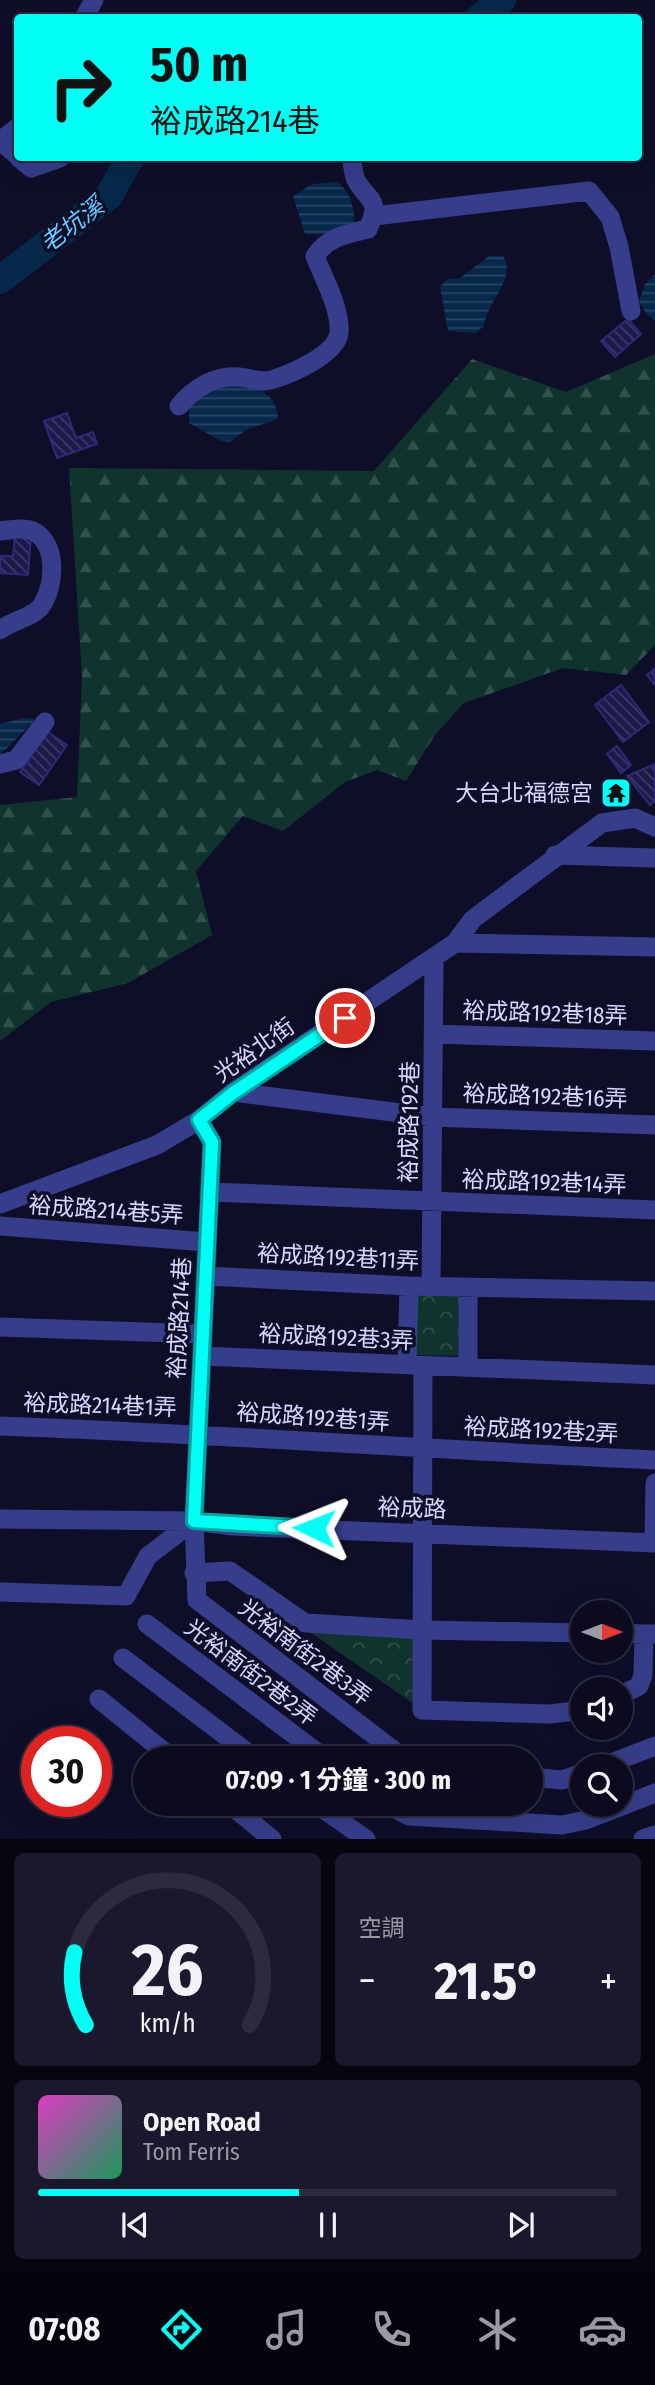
<!DOCTYPE html>
<html lang="zh-TW">
<head>
<meta charset="utf-8">
<style>
  :root { --surface:#0b0a1f; --page:#19182c; --text:#f1f3f6; --muted:#9a9aa4; --line:#2b2b3d; --accent:#02fff6 }
  body { margin:0; font-family:"Fira Sans Condensed","Noto Sans TC",sans-serif; background:var(--page); color:var(--text); height:100vh; display:flex; flex-direction:column; font-size:26px; white-space:nowrap }
  * { box-sizing:border-box; margin:0 }
  p { font-size:23px; color:var(--muted) }
  .icon { flex:none; width:38px; height:38px; fill:none; stroke:currentColor; stroke-width:2; stroke-linecap:round; stroke-linejoin:round }
  .map { position:relative; height:1839px; overflow:hidden }
  .details { display:flex; flex-direction:column; gap:14px; padding:14px; background:#060611; flex:1 }
  .details>* { flex:none }
  .guide { position:absolute; left:14px; top:14px; width:628px; height:147px; border-radius:7px; box-shadow:0 7px 28px #0002,0 0 0 2px var(--line); background:#02fff6; color:#111; overflow:hidden }
  .needle { width:46px; rotate:90deg }
  .fabs { position:absolute; left:570px; top:1600px; display:grid; gap:14px }
  .fabs a { display:grid; place-items:center; width:63px; height:63px; border-radius:50%; background:var(--surface); box-shadow:0 7px 28px #0002,0 0 0 2px var(--line); font-size:35px }
  .speed { position:absolute; left:21px; top:1726px; display:flex; gap:14px; font-size:35px; font-weight:700; text-align:center }
  .speed>* { display:grid; place-content:center; width:91px; height:91px; border-radius:50%; background:var(--surface); box-shadow:0 7px 28px #0002,0 0 0 2px var(--line); line-height:1 }
  .speed .limit { border:10px solid #d22; background:#fff; color:#111 }
  .pin { position:absolute; display:grid; place-items:center; width:60px; height:60px; color:#fff; margin:-30px; border:4px solid #fff; border-radius:50%; box-shadow:0 2px 7px #0007 }
  .me { position:absolute; width:77px; margin:-38px; rotate:272deg; stroke-linejoin:round; filter:drop-shadow(0 0 5px #0008) }
  .turn { display:flex; align-items:center; gap:24px; height:147px; padding:0 21px; font-size:32px }
  .turn .icon { width:91px; height:91px; stroke-width:2.5 }
  .turn b { display:block; font-size:49px; line-height:60px }
  .big { font-size:52px; font-weight:700; line-height:1.1 }
  .details .card { flex:1; display:flex; flex-direction:column; justify-content:center; gap:10px; min-width:0; padding:0 24px; border-radius:10px; background:var(--page) }
  .details .dial { align-items:center; gap:0 }
  .dial svg { height:182px; overflow:visible; fill:none; stroke:var(--line); stroke-width:7; stroke-linecap:round; text-anchor:middle }
  .dial text { fill:var(--text); stroke:none }
  .song { display:flex; align-items:center; gap:21px }
  .cover { width:84px; height:84px; border-radius:10px; background:linear-gradient(135deg,hsl(310 70% 55%),hsl(150 70% 35%)) }
  .played { height:7px; border-radius:4px; background:linear-gradient(90deg,var(--accent) 45%,var(--line) 45%) }
  .keys { display:flex; justify-content:space-around; direction:ltr }
  .heat { display:flex; justify-content:space-between; align-items:center; font-size:38px; direction:ltr }
  .details .tiles { flex:1; display:grid; gap:14px; grid-template-columns:1fr 1fr }
  .card:last-child { grid-column:span 2 }
  .trip { position:absolute; left:133px; top:1746px; width:410px; height:70px; border-radius:35px; background:var(--surface); box-shadow:0 7px 28px #0002,0 0 0 2px var(--line); font-weight:700; line-height:70px; text-align:center }
  .tab-bar { display:flex; height:112px; justify-content:space-around; align-items:center; background:#04040c; color:var(--muted) }
  .tab-bar .icon { width:49px; height:49px }
  .tab-bar .current { color:var(--accent) }
  .tab-bar b { font-size:32px; color:var(--text) }
  .map>svg:first-child { display:block }
</style>
</head>
<body>
<div class="map">
<svg width="655" height="1839" viewBox="0 0 655 1839">
  <defs>
    <pattern id="forest-firs" width="22" height="20" patternUnits="userSpaceOnUse" patternTransform="scale(1.75)"><rect width="22" height="20" fill="#10332d"/><path d="M5 1l3.5 6h-7zM16 11l3.5 6h-7z" fill="#32504c"/></pattern>
    <pattern id="park-crowns" width="20" height="18" patternUnits="userSpaceOnUse" patternTransform="scale(1.75)"><rect width="20" height="18" fill="#10332d"/><path d="M2 6a3 3 0 1 1 6 0M12 15a3 3 0 1 1 6 0" fill="none" stroke="#32504c"/></pattern>
    <pattern id="water-rules" width="6" height="5" patternUnits="userSpaceOnUse" patternTransform="scale(1.75)"><rect width="6" height="5" fill="#06284a"/><path d="M0 2.5h6" fill="none" stroke="#2a4665"/></pattern>
    <pattern id="building-back-hatch" width="6" height="6" patternUnits="userSpaceOnUse" patternTransform="scale(1.75)"><rect width="6" height="6" fill="#1c194b"/><path d="M-1 5l2 2M0 0l6 6M5-1l2 2" fill="none" stroke="#3c3a66"/></pattern>
  </defs>
  <rect width="100%" height="100%" fill="#0f0e29"/>
  <path fill="url(#forest-firs)" d="M655,354V645L626,675L563,668L464,703L435,735L406,781L377,770L345,782L283,831L243,816L196,871L212,935L128,983L51,1002L0,1041V805L77,797L82,677L69,468L374,471L472,359L566,392Z"/>
  <path fill="url(#park-crowns)" d="M413,1294L459,1296L460,1356L411,1355Z
    M307,1630L414,1636V1704Z"/>
  <path fill="url(#water-rules)" d="M337,182C350,190 356,211 354,226L322,234H305L293,196L312,184Z
    M489,256H503C517,279 486,302 484,326L475,333L448,331L440,287L447,279L460,278Z
    M655,274V320L647,315L639,301L645,284Z
    M250,384C267,393 277,399 278,419L246,430L230,442L219,440L189,423V406L217,386Z
    M24,718H33V722L0,755V724Z"/>
  <g fill="none" stroke-linecap="round" stroke-linejoin="round">
    <path stroke="#06284a" stroke-width="28" d="M479,18L502,0
      M0,280L109,196L130,158"/>
  </g>
  <path fill="url(#building-back-hatch)" stroke="#2e2979" stroke-width="2" d="M628,319L641,334L615,357L601,341Z
    M67,413L76,438L93,432L97,444L57,458L44,421Z
    M15,535L31,536L28,575L0,573V556H13Z
    M655,668V685L647,675Z
    M621,685L649,722L623,742L595,705Z
    M48,732L67,745L39,785L20,772Z
    M617,746L631,765L621,773L607,754Z
    M655,764V800L650,805L627,776Z
    M618,780L628,795L614,806L603,791Z"/>
  <g fill="none" stroke-linecap="round" stroke-linejoin="round">
    <path stroke="#363e8b" stroke-width="19" d="M84,18L94,0
      M0,141L18,156
      M0,141L18,127
      M19,158L31,168L60,158
      M374,216L589,191L610,217L619,247L631,311
      M179,406C194,388 215,375 239,377C250,378 261,383 271,380C291,374 336,355 339,333C341,309 323,277 315,256C328,237 346,234 368,229C382,198 368,202 356,180C353,174 353,164 351,158
      M0,531C10,530 24,527 33,531C58,544 55,584 42,605C35,617 11,621 0,630
      M0,764L16,760L45,722
      M555,855L655,858
      M455,943L655,947
      M434,1034L655,1041
      M233,1092L433,1117L655,1125
      M199,1120L212,1142L194,1521L197,1600L405,1759
      M210,1192L655,1210
      M0,1204L157,1145L199,1120L233,1092L455,943L473,919L602,823L635,818L655,827
      M0,1226L207,1242
      M206,1276L409,1286L655,1291
      M431,1286L434,958
      M0,1327L203,1334
      M202,1356L655,1375
      M407,1365L409,1286
      M423,1366L422,1710L550,1714L583,1710
      M468,1367V1287
      M0,1426C219,1434 437,1450 655,1460
      M0,1519L194,1521L232,1526L655,1543
      M654,1543L655,1483
      M194,1573L230,1571L305,1623L423,1630L583,1633
      M0,1592L126,1596L148,1556L194,1521
      M147,1624L326,1759
      M621,1633L644,1634
      M123,1658L256,1759
      M621,1695L639,1686L643,1675L644,1634H655
      M99,1699L173,1759
      M603,1766L655,1746
      M530,1777L562,1780L583,1773
      M229,1804L272,1839
      M316,1804L366,1839
      M386,1804L409,1816L562,1825L586,1820L655,1793
      M643,1839L655,1835"/>
  </g>
  <g fill="none" stroke-linecap="round" stroke-linejoin="round">
    <g stroke="#01a6a0" stroke-width="18">
      <path id="route" d="M314,1528L194,1521L212,1142L199,1120L233,1093L345,1018"/>
    </g>
    <use href="#route" stroke="#02fff6" stroke-width="12"/>
  </g>
  <defs>
    <g id="temple-square" transform="scale(1.575)"><rect x="-9" y="-9" width="18" height="18" rx="4" fill="#02fff6" stroke="#0f0e29"/><path d="M0-6L5-2H3V0L6.5 2.5H4V6H1.5V3h-3V6H-4V2.5H-6.5L-3 0V-2H-5Z" fill="#111"/></g>
  </defs>
  <g fill-rule="evenodd">
    <use href="#temple-square" x="616" y="793"/>
  </g>
  <g text-anchor="middle" stroke-width="7" stroke-linejoin="round" paint-order="stroke">
    <g font-size="23" fill="#d6d7ff" stroke="#0f0e29" text-anchor="end">
      <text x="593" y="801">大台北福德宮</text>
    </g>
    <g font-size="23" fill="#d6d7ff" stroke="#0f0e29">
      <text transform="translate(545 1013) rotate(2)" y="8">裕成路192巷18弄</text>
      <text transform="translate(254 1050) rotate(-35)" y="8">光裕北街</text>
      <text transform="translate(545 1096) rotate(2)" y="8">裕成路192巷16弄</text>
      <text transform="translate(409 1122) rotate(-89)" y="8">裕成路192巷</text>
      <text transform="translate(544 1182) rotate(2)" y="8">裕成路192巷14弄</text>
      <text transform="translate(106 1210) rotate(4)" y="8">裕成路214巷5弄</text>
      <text transform="translate(338 1257) rotate(3)" y="8">裕成路192巷11弄</text>
      <text transform="translate(179 1318) rotate(-87)" y="8">裕成路214巷</text>
      <text transform="translate(336 1337) rotate(3)" y="8">裕成路192巷3弄</text>
      <text transform="translate(100 1405) rotate(2)" y="8">裕成路214巷1弄</text>
      <text transform="translate(313 1417) rotate(4)" y="8">裕成路192巷1弄</text>
      <text transform="translate(541 1430) rotate(3)" y="8">裕成路192巷2弄</text>
      <text transform="translate(412 1508) rotate(2)" y="8">裕成路</text>
      <text transform="translate(305 1652) rotate(37)" y="8">光裕南街2巷3弄</text>
      <text transform="translate(251 1672) rotate(37)" y="8">光裕南街2巷2弄</text>
    </g>
    <g font-size="24" font-style="italic" fill="#64ccff" stroke="#0f0e29">
      <text transform="translate(72 225) rotate(-38)" y="8">老坑溪</text>
    </g>
  </g>
</svg>
<div class="fabs">
<a><svg class="needle" viewBox="-14 -14 28 28"><path d="M0-13l5 13h-10z" fill="#e53935"/><path d="M0 13l5-13h-10z" fill="#9a9aa4"/></svg></a>
<a><svg class="icon" aria-label="sound" viewBox="0 0 24 24"><path d="M4 9h4l5-4v14l-5-4H4zM17 9q2 3 0 6"/></svg></a>
<a><svg class="icon" aria-label="search" viewBox="0 0 24 24"><circle cx="10" cy="10" r="6"/><path d="M15 15l6 6"/></svg></a>
</div>
<div class="speed"><div class="limit">30</div></div>
<div class="pin" style="left:345px;top:1018px;background:#d93025"><svg class="icon" aria-label="arrive" viewBox="0 0 24 24"><path d="M6 21V4h12l-3 4 3 4H6"/></svg></div>
<svg class="me" style="left:314px;top:1528px" viewBox="-20 -20 40 40"><path d="M0-17L14 15 0 8-14 15z" fill="#02fff6" stroke="#fff" stroke-width="4"/></svg>
<div class="trip">07:09 · 1 分鐘 · 300 m</div>
<div class="guide">
<div class="turn"><svg class="icon" aria-label="right" viewBox="0 0 24 24"><path d="M7 20v-9h11M14 6l5 5-5 5"/></svg><div><b>50 m</b>裕成路214巷</div></div>
</div>
</div>
<section class="details">
<div class="tiles">
<div class="card dial"><svg viewBox="0 0 100 80">
<path d="M14 69A42 42 0 1 1 86 69"/>
<path d="M14 69A42 42 0 0 1 9 37" stroke="#02fff6"/>
<text x="50" y="56" font-size="32" font-weight="700">26</text>
<text x="50" y="72" font-size="11">km/h</text>
</svg></div>
<div class="card"><p>空調</p>
<div class="heat"><a>−</a><b class="big">21.5°</b><a>+</a></div>
</div>
<div class="card">
<div class="song"><i class="cover"></i><div><b>Open Road</b><p>Tom Ferris</p></div></div>
<div class="played"></div>
<div class="keys"><svg class="icon" aria-label="previous" viewBox="0 0 24 24"><path d="M18 5L8 12l10 7zM5 5v14"/></svg><svg class="icon" aria-label="pause" viewBox="0 0 24 24"><path d="M8 5v14M16 5v14"/></svg><svg class="icon" aria-label="next" viewBox="0 0 24 24"><path d="M6 5l10 7-10 7zM19 5v14"/></svg></div>
</div>
</div>
</section>
<nav class="tab-bar">
<b>07:08</b>
<svg class="icon current" aria-label="directions" viewBox="0 0 24 24"><path d="M12 3l9 9-9 9-9-9zM9 14v-3h6M13 9l2 2-2 2"/></svg>
<svg class="icon" aria-label="music" viewBox="0 0 24 24"><path d="M9 18V5l10-2v13"/><circle cx="6" cy="18" r="3"/><circle cx="16" cy="16" r="3"/></svg>
<svg class="icon" aria-label="phone" viewBox="0 0 24 24"><path d="M5 4h4l2 5-3 2q2 4 5 5l2-3 5 2v4C11 20 4 13 5 4z"/></svg>
<svg class="icon" aria-label="climate" viewBox="0 0 24 24"><path d="M12 3v18M4 7l16 10M4 17L20 7"/></svg>
<svg class="icon" aria-label="car" viewBox="0 0 24 24"><path d="M5 17H2v-5l4-1 3-4h7l3 4 3 1v5h-3M9 17h6M6 11h13"/><circle cx="7" cy="17" r="2"/><circle cx="17" cy="17" r="2"/></svg>
</nav>
</body>
</html>
